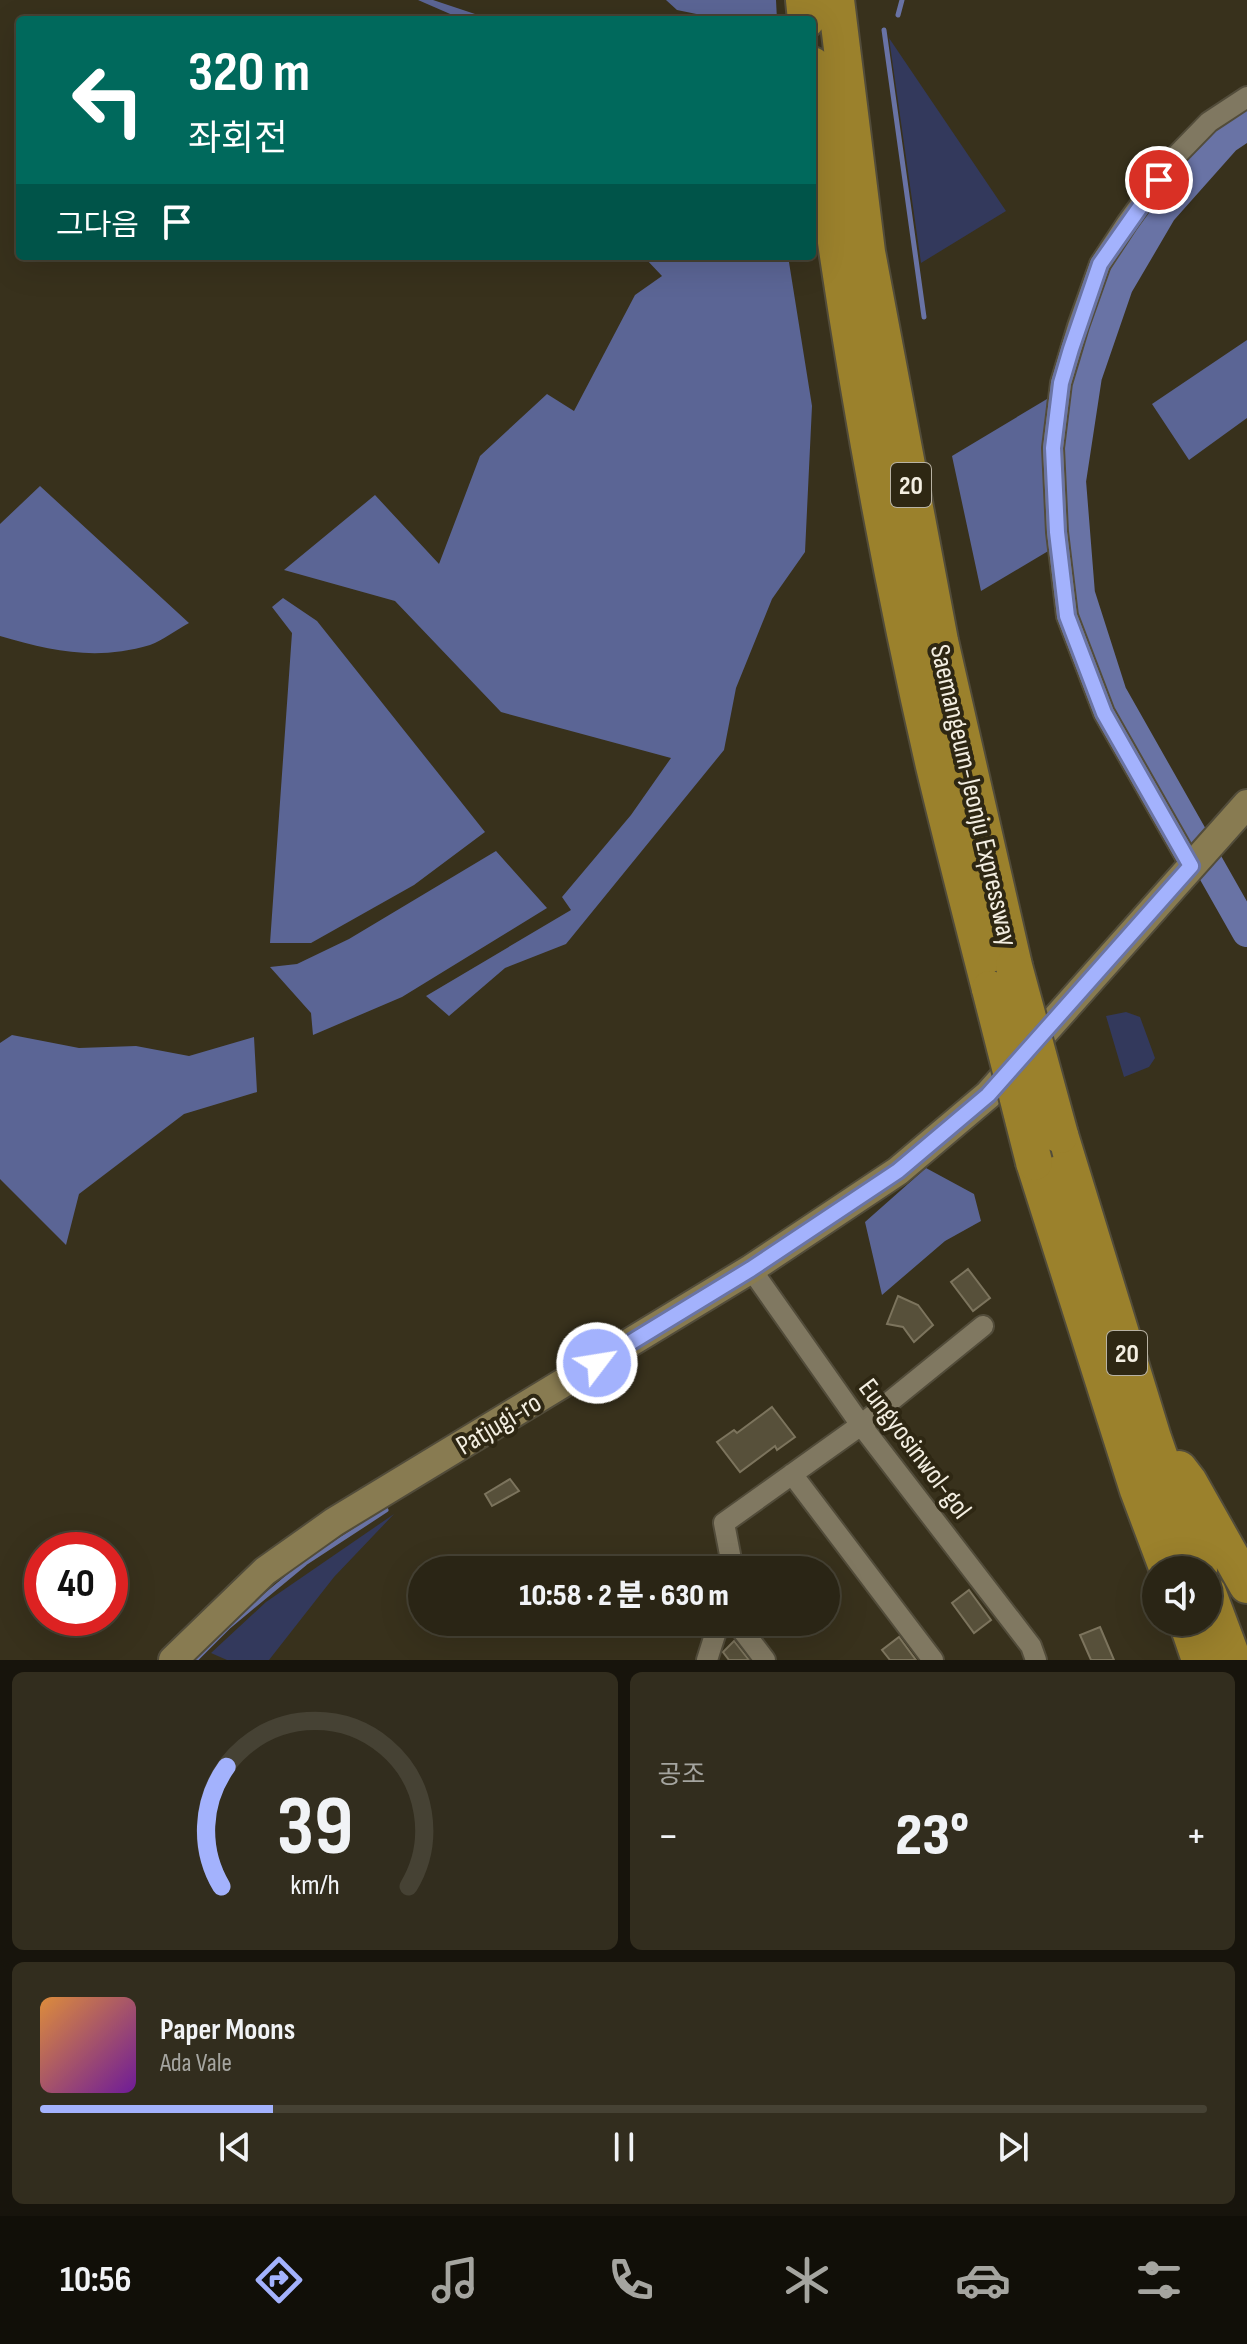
<!DOCTYPE html>
<html lang="ko">
<head>
<meta charset="utf-8">
<style>
  :root { --surface:#2a2515; --page:#322d1e; --text:#f1f3f6; --muted:#a5a5a0; --line:#464234; --accent:#a3b2fd }
  body { margin:0; font-family:"Sofia Sans Condensed","Noto Sans KR",sans-serif; background:var(--page); color:var(--text); height:100vh; display:flex; flex-direction:column; font-size:30px; white-space:nowrap }
  * { box-sizing:border-box; margin:0 }
  p { font-size:26px; color:var(--muted) }
  .icon { flex:none; width:44px; height:44px; fill:none; stroke:currentColor; stroke-width:2; stroke-linecap:round; stroke-linejoin:round }
  .map { position:relative; height:1660px; overflow:hidden }
  .side { display:flex; flex-direction:column; gap:12px; padding:12px; background:#17140c; flex:1 }
  .side>* { flex:none }
  .hud { position:absolute; left:16px; top:16px; width:800px; height:244px; border-radius:8px; box-shadow:0 8px 32px #0002,0 0 0 2px var(--line); background:#00695c; color:#fff; overflow:hidden }
  .buttons { position:absolute; left:1142px; top:1556px; display:grid; gap:16px }
  .buttons a { display:grid; place-items:center; width:80px; height:80px; border-radius:50%; background:var(--surface); box-shadow:0 8px 32px #0002,0 0 0 2px var(--line); font-size:40px }
  .speed { position:absolute; left:24px; top:1532px; display:flex; gap:16px; font-size:40px; font-weight:700; text-align:center }
  .speed>* { display:grid; place-content:center; width:104px; height:104px; border-radius:50%; background:var(--surface); box-shadow:0 8px 32px #0002,0 0 0 2px var(--line); line-height:1 }
  .speed .limit { border:12px solid #d22; background:#fff; color:#111 }
  .pin { position:absolute; display:grid; place-items:center; width:68px; height:68px; color:#fff; margin:-34px; border:4px solid #fff; border-radius:50%; box-shadow:0 2px 8px #0007 }
  .me { position:absolute; width:88px; margin:-44px; rotate:59deg; stroke-linejoin:round; filter:drop-shadow(0 0 6px #0008) }
  .turn { display:flex; align-items:center; gap:28px; height:168px; padding:0 40px; font-size:36px }
  .turn .icon { width:104px; height:104px; stroke-width:2.5 }
  .turn b { display:block; font-size:56px; line-height:68px }
  .then { display:flex; align-items:center; height:76px; padding:0 40px; background:#0003; gap:16px; font-size:30px }
  .big { font-size:60px; font-weight:800; line-height:1.1 }
  .side .card { flex:1; display:flex; flex-direction:column; justify-content:center; gap:12px; min-width:0; padding:0 28px; border-radius:12px; background:var(--page) }
  .side .dial { align-items:center; gap:0 }
  .dial svg { height:208px; overflow:visible; fill:none; stroke:var(--line); stroke-width:7; stroke-linecap:round; text-anchor:middle }
  .dial text { fill:var(--text); stroke:none }
  .song { display:flex; align-items:center; gap:24px }
  .cover { width:96px; height:96px; border-radius:12px; background:linear-gradient(135deg,hsl(30 70% 55%),hsl(280 70% 35%)) }
  .played { height:8px; border-radius:4px; background:linear-gradient(90deg,var(--accent) 20%,var(--line) 20%) }
  .keys { display:flex; justify-content:space-around; direction:ltr }
  .heat { display:flex; justify-content:space-between; align-items:center; font-size:44px; direction:ltr }
  .side .tiles { flex:1; display:grid; gap:12px; grid-template-columns:1fr 1fr }
  .card:last-child { grid-column:span 2 }
  .trip { position:absolute; left:408px; top:1556px; width:432px; height:80px; border-radius:40px; background:var(--surface); box-shadow:0 8px 32px #0002,0 0 0 2px var(--line); font-weight:800; line-height:80px; text-align:center }
  .tabs { display:flex; height:128px; justify-content:space-around; align-items:center; background:#110f08; color:var(--muted) }
  .tabs .icon { width:56px; height:56px }
  .tabs .selected { color:var(--accent) }
  .tabs b { font-size:36px; color:var(--text) }
  .map>svg:first-child { display:block }
</style>
</head>
<body>
<div class="map">
<svg width="1247" height="1660" viewBox="0 0 1247 1660">
  <rect width="100%" height="100%" fill="#38311c"/>
  <path fill="#33395c" d="M889,38L1006,211L921,263Z
    M1126,1012L1140,1017L1155,1058L1149,1067L1124,1077L1106,1016Z
    M394,1514L334,1577L269,1660H227L211,1653L266,1602Z"/>
  <path fill="#5b6595" d="M418,0H433L493,20H464Z
    M666,0H776L777,20H716V18L677,10Z
    M649,256H788L812,406L805,552L772,599L736,688L724,750L566,944L505,968L449,1016L426,996L571,910L562,897L631,815L671,758L501,712L395,601L284,570L375,495L439,564L480,456L547,394L574,411L635,295L662,276L645,258Z
    M1247,340V418L1189,460L1152,404Z
    M1047,399L1045,465L1050,550L981,591L952,456Z
    M40,486L189,623C176,630 163,640 150,645C96,661 52,651 0,636V524Z
    M283,598L317,621L485,832L414,885L311,943H270L292,633L272,607Z
    M496,851L547,908L402,997L313,1035L311,1013L270,967L297,964L349,939Z
    M12,1035L79,1048L136,1046L189,1056L254,1037L257,1092L184,1114L79,1194L66,1245L0,1179V1043Z
    M926,1168L974,1194L981,1221L945,1241L882,1295L865,1222Z"/>
  <g fill="none" stroke-linecap="round" stroke-linejoin="round">
    <path stroke="#6973a5" stroke-width="5" d="M898,15L902,0
      M884,30L924,317
      M195,1660L229,1626L305,1563L386,1510"/>
    <path stroke="#6973a5" stroke-width="30" d="M1247,125L1226,139L1162,211L1118,286L1087,376L1071,481L1080,594L1112,694L1247,932"/>
  </g>
  <path fill="#57503a" stroke="#7c745d" stroke-width="2" d="M968,1269L990,1298L973,1311L951,1282Z
    M898,1296L918,1305L933,1325L914,1342L903,1327L887,1324Z
    M772,1407L795,1437L777,1450L775,1446L740,1472L717,1442L734,1430L737,1433Z
    M510,1479L519,1491L492,1506L485,1494Z
    M969,1590L991,1620L974,1633L952,1603Z
    M1100,1627L1114,1660H1091L1080,1635Z
    M899,1637L916,1660H890L882,1650Z
    M734,1641L749,1660H729L723,1652Z"/>
  <g fill="none" stroke-linecap="round" stroke-linejoin="round">
    <g stroke="#524c3a" stroke-width="24">
      <path id="street" d="M1191,866L1104,713L1067,616L1057,532L1053,448L1061,383L1078,326L1100,264L1127,223L1174,158L1209,122L1247,97
        M751,1269L861,1425L1031,1646L1036,1660
        M792,1474L933,1660
        M733,1570L724,1523L861,1425L983,1326
        M736,1622L765,1660
        M707,1660L719,1622"/>
    </g>
    <g stroke="#524c3a" stroke-width="32">
      <path id="secondary" d="M173,1660L265,1571L334,1522L751,1269L898,1171L988,1095L1247,804"/>
    </g>
    <g stroke="#524c3a" stroke-width="40">
      <path id="highway" d="M804,0L806,20
        M836,0L867,252L940,641L1014,966
        M812,65C841,300 881,535 934,766C952,841 971,915 990,989
        M1060,1135L1153,1438L1199,1570
        M1034,1162L1138,1490L1168,1570
        M1179,1469L1189,1482L1247,1585
        M1208,1593L1233,1660
        M1187,1622L1200,1660"/>
    </g>
    <use href="#street" stroke="#807861" stroke-width="20"/>
    <use href="#secondary" stroke="#887b51" stroke-width="28"/>
    <use href="#highway" stroke="#9b812c" stroke-width="36"/>
    <g stroke="#524c3a" stroke-width="40" stroke-linecap="butt">
      <path id="highway-bridge" d="M1014,966L1060,1135
        M990,989L1034,1162"/>
    </g>
    <use href="#highway-bridge" stroke="#9b812c" stroke-width="36"/>
  </g>
  <g fill="none" stroke-linecap="round" stroke-linejoin="round">
    <g stroke="#6a74a4" stroke-width="20">
      <path id="route" d="M597,1363L751,1269L898,1171L988,1095L1191,866L1104,713L1067,616L1057,532L1053,448L1061,383L1071,349L1100,264L1159,180"/>
    </g>
    <use href="#route" stroke="#a3b2fd" stroke-width="14"/>
  </g>
  <g text-anchor="middle" stroke-width="8" stroke-linejoin="round" paint-order="stroke">
    <g fill="#2e2713" stroke="#b8b2a3" stroke-width="2">
      <rect x="891" y="463" width="40" height="44" rx="6"/>
      <rect x="1107" y="1331" width="40" height="44" rx="6"/>
    </g>
    <g font-size="26" font-weight="bold" fill="#f3eee1">
      <text x="911" y="494">20</text>
      <text x="1127" y="1362">20</text>
    </g>
    <g font-size="28" fill="#f3eee1" stroke="#2e2713">
      <text transform="translate(975 795) rotate(77)" y="10">Saemangeum-Jeonju Expressway</text>
      <text transform="translate(498 1423) rotate(-31)" y="10">Patjugi-ro</text>
      <text transform="translate(916 1448) rotate(53)" y="10">Eungyosinwol-gol</text>
    </g>
  </g>
</svg>
<div class="buttons">
<a><svg class="icon" aria-label="sound" viewBox="0 0 24 24"><path d="M4 9h4l5-4v14l-5-4H4zM17 9q2 3 0 6"/></svg></a>
</div>
<div class="speed"><div class="limit">40</div></div>
<div class="pin" style="left:1159px;top:180px;background:#d93025"><svg class="icon" aria-label="arrive" viewBox="0 0 24 24"><path d="M6 21V4h12l-3 4 3 4H6"/></svg></div>
<svg class="me" style="left:597px;top:1363px" viewBox="-20 -20 40 40"><circle r="17" fill="#a3b2fd" stroke="#fff" stroke-width="3"/><path d="M0-11L8 9 0 5-8 9z" fill="#fff"/></svg>
<div class="trip">10:58 · 2 분 · 630 m</div>
<div class="hud">
<div class="turn"><svg class="icon" aria-label="left" viewBox="0 0 24 24"><path d="M17 20v-9H6M10 6l-5 5 5 5"/></svg><div><b>320 m</b>좌회전</div></div>
<div class="then">그다음<svg class="icon" aria-label="arrive" viewBox="0 0 24 24"><path d="M6 21V4h12l-3 4 3 4H6"/></svg></div>
</div>
</div>
<section class="side">
<div class="tiles">
<div class="card dial"><svg viewBox="0 0 100 80">
<path d="M14 69A42 42 0 1 1 86 69"/>
<path d="M14 69A42 42 0 0 1 16 23" stroke="#a3b2fd"/>
<text x="50" y="56" font-size="32" font-weight="700">39</text>
<text x="50" y="72" font-size="11">km/h</text>
</svg></div>
<div class="card"><p>공조</p>
<div class="heat"><a>−</a><b class="big">23°</b><a>+</a></div>
</div>
<div class="card">
<div class="song"><i class="cover"></i><div><b>Paper Moons</b><p>Ada Vale</p></div></div>
<div class="played"></div>
<div class="keys"><svg class="icon" aria-label="previous" viewBox="0 0 24 24"><path d="M18 5L8 12l10 7zM5 5v14"/></svg><svg class="icon" aria-label="pause" viewBox="0 0 24 24"><path d="M8 5v14M16 5v14"/></svg><svg class="icon" aria-label="next" viewBox="0 0 24 24"><path d="M6 5l10 7-10 7zM19 5v14"/></svg></div>
</div>
</div>
</section>
<nav class="tabs">
<b>10:56</b>
<svg class="icon selected" aria-label="directions" viewBox="0 0 24 24"><path d="M12 3l9 9-9 9-9-9zM9 14v-3h6M13 9l2 2-2 2"/></svg>
<svg class="icon" aria-label="music" viewBox="0 0 24 24"><path d="M9 18V5l10-2v13"/><circle cx="6" cy="18" r="3"/><circle cx="16" cy="16" r="3"/></svg>
<svg class="icon" aria-label="phone" viewBox="0 0 24 24"><path d="M5 4h4l2 5-3 2q2 4 5 5l2-3 5 2v4C11 20 4 13 5 4z"/></svg>
<svg class="icon" aria-label="climate" viewBox="0 0 24 24"><path d="M12 3v18M4 7l16 10M4 17L20 7"/></svg>
<svg class="icon" aria-label="car" viewBox="0 0 24 24"><path d="M5 17H2v-5l4-1 3-4h7l3 4 3 1v5h-3M9 17h6M6 11h13"/><circle cx="7" cy="17" r="2"/><circle cx="17" cy="17" r="2"/></svg>
<svg class="icon" aria-label="filters" viewBox="0 0 24 24"><path d="M4 7h16M4 17h16"/><circle cx="9" cy="7" r="2"/><circle cx="15" cy="17" r="2"/></svg>
</nav>
</body>
</html>
